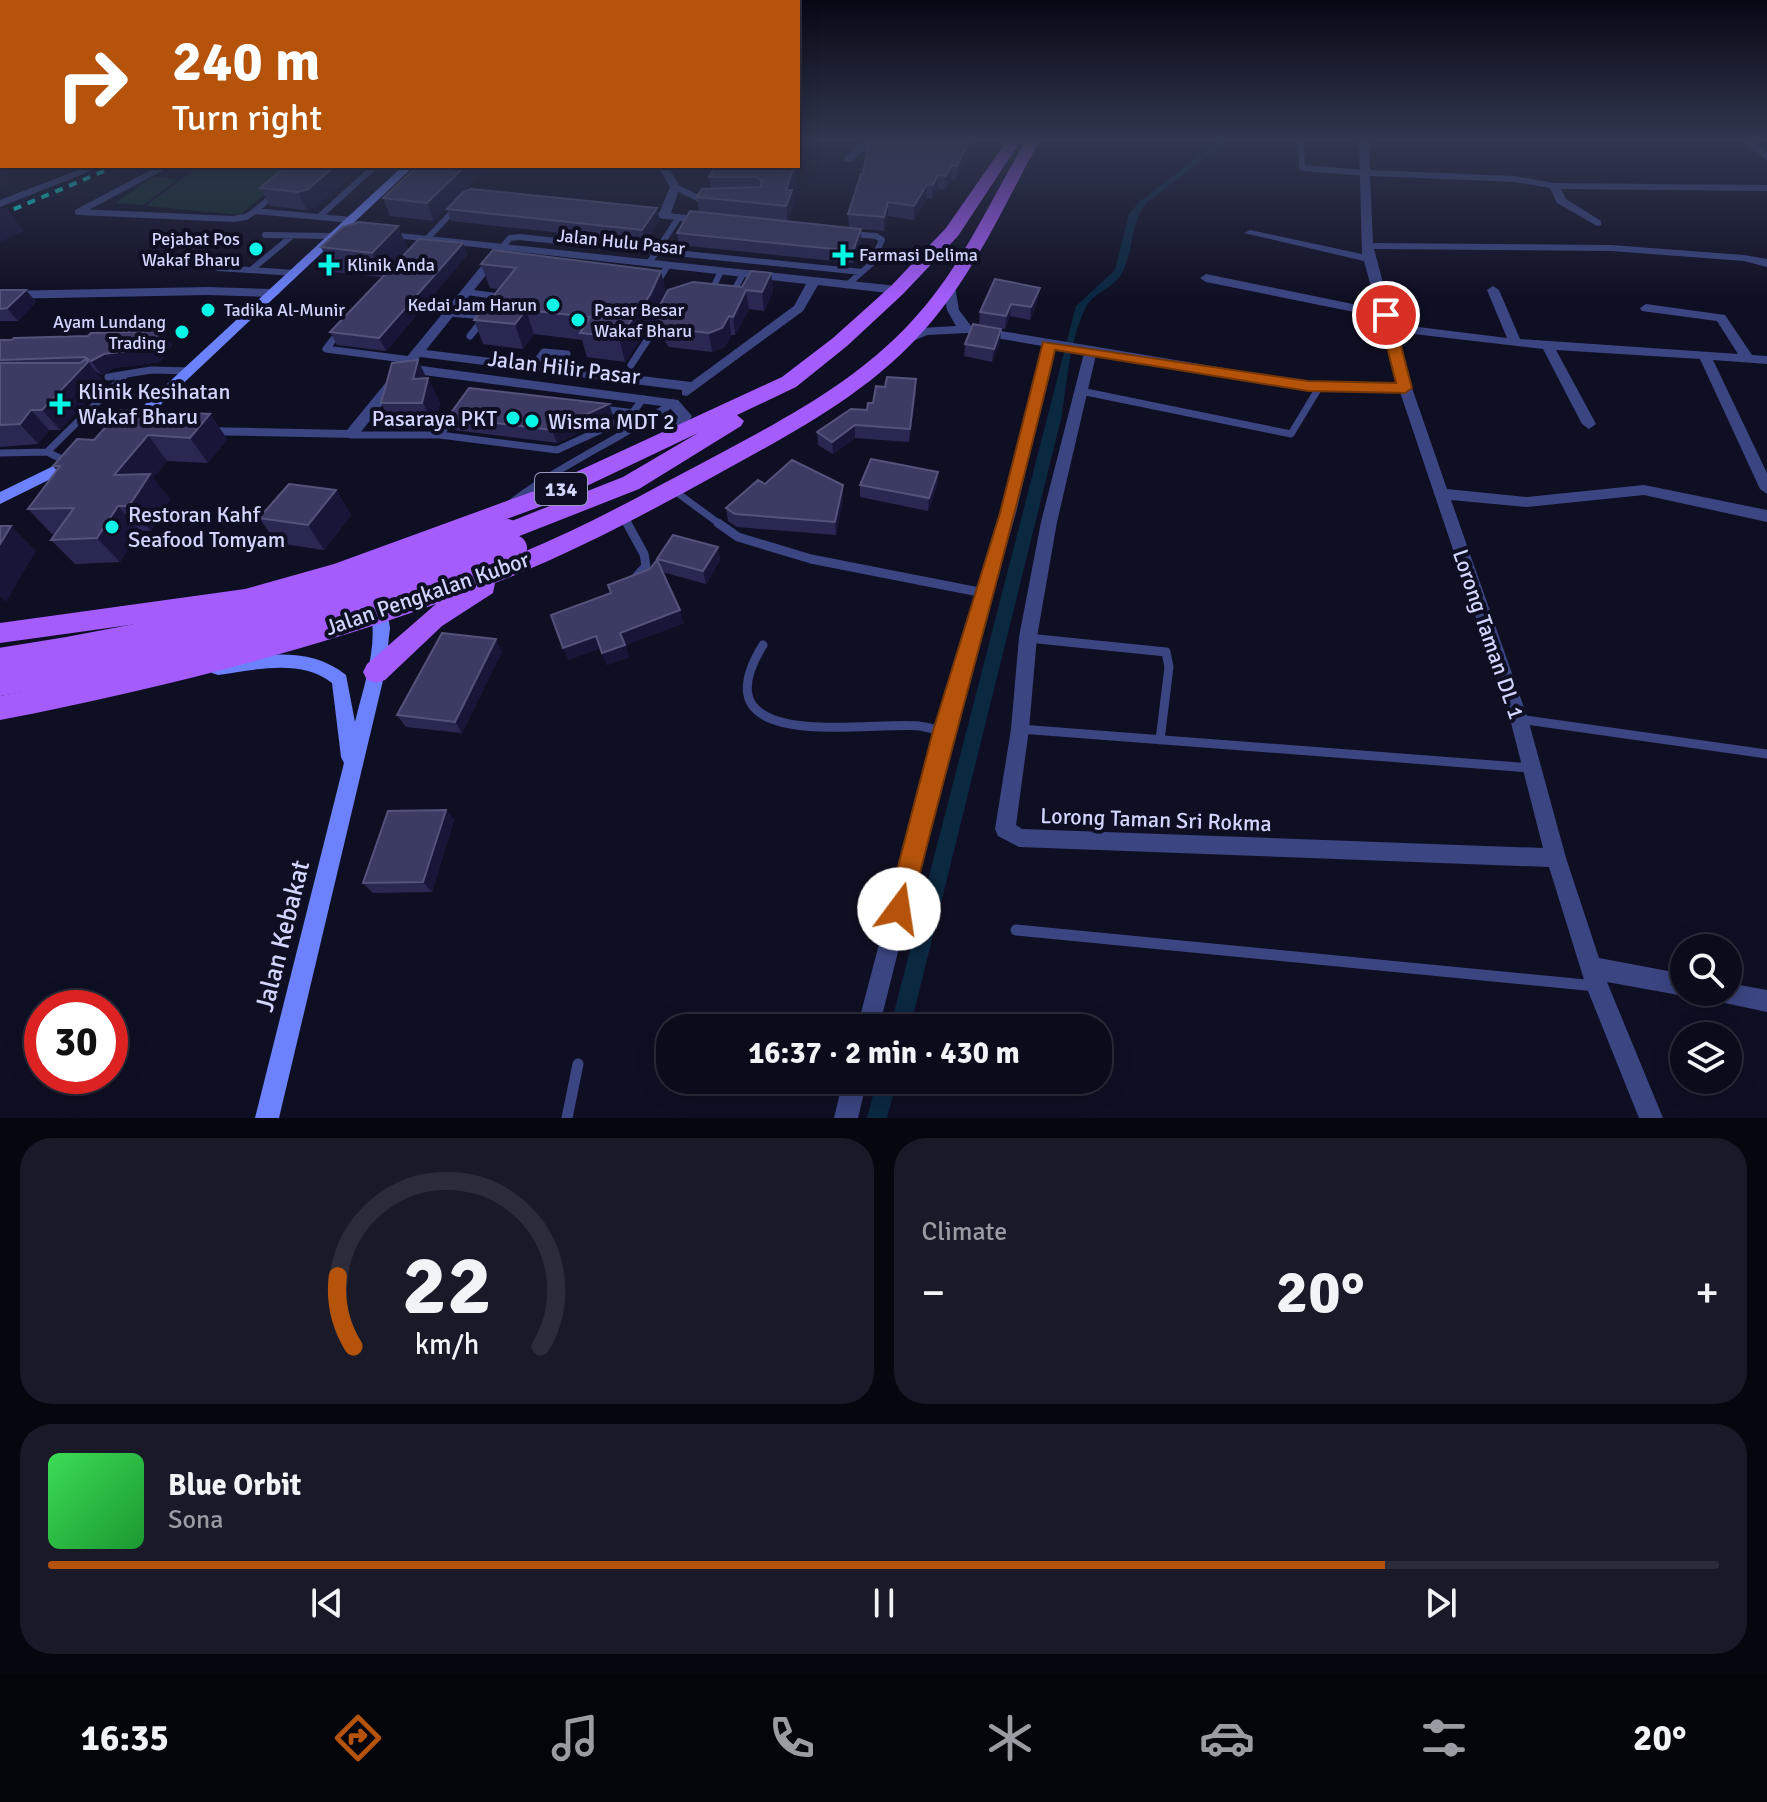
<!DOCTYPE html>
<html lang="en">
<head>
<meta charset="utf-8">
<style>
  :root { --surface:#0b0b1b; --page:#191928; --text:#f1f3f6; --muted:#9a9ba3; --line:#2b2b3a; --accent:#b45309 }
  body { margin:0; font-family:Signika,sans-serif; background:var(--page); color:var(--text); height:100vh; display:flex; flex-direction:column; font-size:30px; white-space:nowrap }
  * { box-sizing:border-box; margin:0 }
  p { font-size:26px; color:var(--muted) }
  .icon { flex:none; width:44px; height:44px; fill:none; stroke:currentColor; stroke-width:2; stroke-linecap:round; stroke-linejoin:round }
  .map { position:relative; height:1118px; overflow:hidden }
  .drawer { display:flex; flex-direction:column; gap:20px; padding:20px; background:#06060f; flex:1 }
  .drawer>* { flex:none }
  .guide { position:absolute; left:0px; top:0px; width:800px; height:168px; box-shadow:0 4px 20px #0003,0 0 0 2px var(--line); background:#b45309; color:#fff; overflow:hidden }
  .controls { position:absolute; left:1670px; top:934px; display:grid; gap:16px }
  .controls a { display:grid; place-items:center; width:72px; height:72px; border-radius:50%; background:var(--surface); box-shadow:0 4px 20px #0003,0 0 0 2px var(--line); font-size:40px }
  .speed { position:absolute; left:24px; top:990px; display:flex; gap:16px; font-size:40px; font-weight:700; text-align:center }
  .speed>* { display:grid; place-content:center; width:104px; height:104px; border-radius:50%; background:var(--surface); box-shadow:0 4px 20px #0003,0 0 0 2px var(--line); line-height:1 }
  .speed .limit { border:12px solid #d22; background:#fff; color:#111 }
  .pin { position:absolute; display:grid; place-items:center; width:68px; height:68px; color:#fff; margin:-34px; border:4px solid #fff; border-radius:50%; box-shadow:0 2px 8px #0007 }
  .me { position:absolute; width:88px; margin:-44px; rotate:14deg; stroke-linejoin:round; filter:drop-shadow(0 0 6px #0008) }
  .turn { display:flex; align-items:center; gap:28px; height:168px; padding:0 40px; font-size:36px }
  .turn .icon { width:104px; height:104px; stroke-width:2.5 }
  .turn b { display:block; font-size:56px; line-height:68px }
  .big { font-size:60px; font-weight:700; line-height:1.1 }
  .drawer .tile { flex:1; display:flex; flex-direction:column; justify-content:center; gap:12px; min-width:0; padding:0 28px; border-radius:32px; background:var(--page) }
  .drawer .dial { align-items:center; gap:0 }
  .dial svg { height:208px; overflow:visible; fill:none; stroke:var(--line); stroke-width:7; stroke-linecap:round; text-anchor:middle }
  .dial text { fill:var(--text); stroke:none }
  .song { display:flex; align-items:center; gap:24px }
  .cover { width:96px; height:96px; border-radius:12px; background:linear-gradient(135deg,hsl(130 70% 55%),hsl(130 70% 35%)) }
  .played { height:8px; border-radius:4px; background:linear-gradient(90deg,var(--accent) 80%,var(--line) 80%) }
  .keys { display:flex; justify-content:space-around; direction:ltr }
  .heat { display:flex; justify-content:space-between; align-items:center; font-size:44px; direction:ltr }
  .drawer .tiles { flex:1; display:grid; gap:20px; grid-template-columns:1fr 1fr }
  .tile:last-child { grid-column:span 2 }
  .trip { position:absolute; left:656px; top:1014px; width:456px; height:80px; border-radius:32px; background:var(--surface); box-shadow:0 4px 20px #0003,0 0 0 2px var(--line); font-weight:700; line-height:80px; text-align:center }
  .tab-bar { display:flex; height:128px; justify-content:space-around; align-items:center; background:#04040b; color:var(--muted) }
  .tab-bar .icon { width:56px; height:56px }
  .tab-bar .on { color:var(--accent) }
  .tab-bar b { font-size:36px; color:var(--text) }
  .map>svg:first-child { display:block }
</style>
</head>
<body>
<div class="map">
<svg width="1767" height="1118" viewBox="0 0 1767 1118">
  <rect width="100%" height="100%" fill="#0f0f24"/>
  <path fill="#122e28" d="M199,166H298L240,215L146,206Z
    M152,177L178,179L143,205L116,203Z"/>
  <path fill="#0b2841" d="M1217,142H1226L1146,203C1130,224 1134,250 1122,273C1114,288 1094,292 1086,307C1070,339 1067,380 1062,415L910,1028H890L1076,306L1115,270L1129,214L1139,202Z
    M877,1080H897L887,1118H867Z"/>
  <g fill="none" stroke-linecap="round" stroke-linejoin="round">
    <path stroke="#3b4582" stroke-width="6" d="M1301,142L1302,168L1365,173
      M165,166L78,212L233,219L246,217L255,211
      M675,187L698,198H705
      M275,194L255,211L319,217
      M659,215L694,219
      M352,220L319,217L375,166
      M265,235L334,236
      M424,242L456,208
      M502,247L510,238L519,237L862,272
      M649,263L679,217
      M218,268L295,273
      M251,270L292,236
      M656,285L668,265
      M847,285L871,264L882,240L876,236L850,234
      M466,292L496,296L498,299
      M711,292L721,271
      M732,294L743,274"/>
    <path stroke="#3b4582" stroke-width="7" d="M449,313L485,316
      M340,331L326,349L411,360
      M470,336L482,321
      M631,365L657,325
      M532,367L544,352L567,354L559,370
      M108,377L151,370L190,371
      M1081,391L1291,434L1320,386
      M603,409L634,413
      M351,435H440L557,450L629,417L643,399
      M440,435L456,413
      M47,452L124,376
      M0,453L47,452L70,463
      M672,489L721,525
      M512,502C564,463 620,439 673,403
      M624,516L629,525"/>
    <path stroke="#3b4582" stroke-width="9" d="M627,523L644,554L646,566L636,577
      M718,523L738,537L811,559L984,593
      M1028,638L1166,652L1169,667L1160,740
      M763,645C695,755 866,721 919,726C928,727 936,730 944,731
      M1519,719L1767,754
      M1020,729L1531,768"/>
    <path stroke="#3b4582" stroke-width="11" d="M1016,930L1596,986
      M567,1118L578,1064"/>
    <path fill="#3b4582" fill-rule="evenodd" d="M863,142H874L852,161H844V157Z
      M1359,142H1369L1370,170L1515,176L1554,183L1767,185V191L1561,189L1566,199L1601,221V225L1597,226L1557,203L1550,188L1515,182L1370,176L1373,243L1611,245L1744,255L1767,259V267L1744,261L1611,251L1374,249L1394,324L1507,338L1487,290L1493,286L1499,290L1520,339L1738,354L1717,321L1642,311L1640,308L1646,304L1725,315L1752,355L1767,356V364L1713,360L1767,473V494L1760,489L1700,359L1556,350L1596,424L1589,429L1582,424L1543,349L1396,332L1412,388L1447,489L1527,497L1644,485L1767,510V522L1644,495L1527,507L1451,500L1528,719L1566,858L1599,958L1684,974V992H1692L1684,996L1607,982L1663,1118H1639L1586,986L1549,867L1019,847L998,836L995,829L1011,729L1019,637L1041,522L1084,353L1055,348L1016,513L953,731L879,1028H857L935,731L1000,513L1042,346L967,333L927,335L902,346L896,342L920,328L956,326L947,310L943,286L949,282L955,286L959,310L971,326L1308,382L1397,384L1379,317L1206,282L1200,278L1206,274L1377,309L1364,261L1244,233L1250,230L1362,254ZM1096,355L1308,390L1400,392L1510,719L1543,848L1022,829L1016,825L1029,729L1037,637L1057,522Z
      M1743,142H1754L1767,152V160Z
      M89,166H103L0,207V200Z
      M658,166H668L680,187L670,216L664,219L658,216L670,187Z
      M381,231L897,286L903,290L897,294L818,285L803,311L687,396L682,395V390L420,357L414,365L678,400L692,416L678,441L673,443L666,438L678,417L669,407L408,373L356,438L197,435L195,432L202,427L347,430L492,253L502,255L426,350L691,382L794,306L806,284L377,236V232Z
      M208,287L274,289L280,293L274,297L208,295L0,299V291Z
      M1728,983L1767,990V1012L1711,1000L1708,992H1728Z
      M843,1080H867L858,1118H834Z"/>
    <path fill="#6c82fc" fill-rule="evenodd" d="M403,166H414L137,427H127L125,424L127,421Z
      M76,455L83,460L81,464L0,504V492Z
      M376,595L382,597L387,610L390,628L385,672L279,1118H255L344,763L341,757L332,683C301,658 254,670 218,675L212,673L209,668L212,663L218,661C262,655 309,645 346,675L355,722C364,684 381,640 368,602L370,597Z"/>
    <path fill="#a45cfc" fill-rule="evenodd" d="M1006,142H1020L958,236L903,294L847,346L796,387L737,415L744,421L741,426L639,489L507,541L499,538L495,532L499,526L623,477L698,433L553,502L339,581L245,609L0,643V623L245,589L334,564L537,490L782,377L833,338L891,286L946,228Z
      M1025,142H1039C1004,205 974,274 926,328C870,393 792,433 718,474C645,514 573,553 495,583L493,593L442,626L385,680L376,683L367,680L363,672L367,664L436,604C294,655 148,691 0,720V696C177,663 354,622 521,553C585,527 645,493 706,461C779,422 855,383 911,322C960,270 989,203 1025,142Z"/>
    <path stroke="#05f8e5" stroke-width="4" stroke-dasharray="8 7" stroke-linecap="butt" d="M0,215L116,166"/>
    <path stroke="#a45cfc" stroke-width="26" d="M0,661C174,635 342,592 507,532
      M0,683C177,656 346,610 514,548"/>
  </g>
  <path fill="#292852" d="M974,142L956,180L951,179L945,190L938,189L932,199L927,198L914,220L888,216L884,231L861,229V241L853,263L679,245L677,233L699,212L697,197L711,189L709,177L716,166H795L796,179L792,190L794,205L787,221L849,228L848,214L863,174Z
    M286,166L317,207L307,210L270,206L260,188Z
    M418,166L434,221L390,216L383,198Z
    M447,209L660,220L645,242L451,221Z
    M398,226L408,250L463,243L467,255L386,351L337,345L330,332L382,277L333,272L321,247Z
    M481,264L661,271L666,295L742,287L771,273L773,292L764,311L749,309L735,335H731L725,347L712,352L669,347L659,334L655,318L625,362L587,357L582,340L534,334L523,349L483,344L474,320L499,289L490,288Z
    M995,279L1038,300L1030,320L1010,316L1005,329L979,324L980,312Z
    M0,290H26L36,302L18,321H0Z
    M0,340L172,345L160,362L114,368L102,375L95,371L104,382L60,430H49L38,444L0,447Z
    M1000,342L992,362L964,356L965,344Z
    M426,378L440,403L434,428H394L381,403Z
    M916,392L909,442L855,438L833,454L818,445L817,432L867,410L873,403Z
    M609,404L613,417L557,443L454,430L448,417Z
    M210,414L227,439L208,463L167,461L153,478L170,499L151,531H140L120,562L75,564L51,540L55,534H52L28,509L57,471L53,466L94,440Z
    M938,472L937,485L928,511L860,497V485Z
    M843,485V498L836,535L737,527L728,521L726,508Z
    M336,490L351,515L324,550L277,543L259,518Z
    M718,547L720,560L706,584L662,572L684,623L625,645L629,657L607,665L600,648L568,660L611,593L659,565L657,559Z
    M502,651L462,733L406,727L397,715Z
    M446,810L454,820L432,892L373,893L363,883Z"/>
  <path fill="#171638" d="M969,142H974L956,180L957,166Z
    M952,165L951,179L945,190L946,176Z
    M335,166H362L317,207L307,210L298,192Z
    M465,166H488L434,221L427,203Z
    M794,166L796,179L789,199L792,190L794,205L787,221L786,190Z
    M938,175V189L932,199L933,185Z
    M927,184V198L914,220V206Z
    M888,202V216L884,231V217Z
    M6,207L24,231L0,242V210Z
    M657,208L660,220L645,242L642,230Z
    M398,226L408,250L383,277L372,253Z
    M861,229V241L853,263V251Z
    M463,243L467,255L386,351L379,338Z
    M661,271L666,295L655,319L625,362L619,337Z
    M771,273L773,292L764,311L762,292Z
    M1040,288L1038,300L1030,320L1031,307Z
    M26,290L36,302L18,321L7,308Z
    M746,290L749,309L735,335L733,317Z
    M1011,304L1010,316L1005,329L1006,316Z
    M526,310L534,334L523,349L515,324Z
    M729,316L731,335L725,347L712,352L709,333Z
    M1001,329L1000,342L992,362L994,349Z
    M163,331L172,345L160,362L114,368L102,375L91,361L104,354Z
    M418,360L428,381V378L440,403L434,428L413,379Z
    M88,362L104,382L60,430L42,410Z
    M916,379V392L909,442L910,429Z
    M609,404L613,417L557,443L552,430Z
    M31,410L49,430L38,444L20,424Z
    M210,414L227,439L208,463L190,438Z
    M855,425V438L833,454L832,442Z
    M148,435L167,461L153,478L170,499L151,531L129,506L114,475Z
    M938,472L937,485L928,511L929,498Z
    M843,485V498L836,535L835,522Z
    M336,490L351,515L324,550L308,525Z
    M118,506L140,531L120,562L97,538Z
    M11,526L36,551L6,602L0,597V544Z
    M718,547L720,560L706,584L703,571Z
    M680,610L684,623L625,645L629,657L607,665L602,653L620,633Z
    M596,636L600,648L568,660L563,648Z
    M496,639L502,651L462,733L455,722Z
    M446,810L454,820L432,892L423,882Z"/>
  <path fill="#3b3b64" stroke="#53537c" stroke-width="2" d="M869,142H969L957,166L952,165L946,176L938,175L933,185L927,184L914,206L888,202L884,217L848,214L861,174H863Z
    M286,166H335L308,189L298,192L260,188Z
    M418,166H465L427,203L383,198Z
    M716,166H794L786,190H792L786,206L697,197L702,189L761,187L762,181L757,177H709Z
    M471,189L657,208L642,230L447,209L463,192Z
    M690,211L861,229L853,251L677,233Z
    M359,222L398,226L372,253L321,247L343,227Z
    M419,239L463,243L379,338L330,332Z
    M493,250L661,271L650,295L619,337L580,333L590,317L526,310L515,324L474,320L516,268L481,264Z
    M751,271L771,273L762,292L746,290L733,317L729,316L722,328L709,333L665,328L655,315L668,290L693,282L742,287Z
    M995,279L1040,288L1031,307L1011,304L1006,316L980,312Z
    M0,290H26L7,308L0,309Z
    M973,324L1001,329L994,349L965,344Z
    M163,331L150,348L104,354L91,361L85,357L0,360V340H12L14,338L88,336L91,333Z
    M86,359L88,362L42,410H31L20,424L0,425V363H80Z
    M418,360L413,379L428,378L422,403H381L392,363Z
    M887,377L916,379L910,429L855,425L832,442L817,432L851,409L867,410L868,403H873L876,386L885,387Z
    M469,388L609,404L552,430L448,417Z
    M121,410L210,414L190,438L148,435L114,475L150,474L129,506H118L97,538L51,540L74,508L28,509L60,466H53L77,439L94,440Z
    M871,459L938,472L929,498L860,485Z
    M792,460L843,485L835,522L735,514L726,508L758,480L765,484Z
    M289,484L336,490L308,525L259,518Z
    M0,526H11L0,544Z
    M673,535L718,547L703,571L657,559Z
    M657,560L680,610L620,633L625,645L602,653L596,636L563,648L551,615L611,593L608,585L650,569Z
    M442,633L496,639L455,722L397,715Z
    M446,810L423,882L363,883L388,811Z"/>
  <linearGradient id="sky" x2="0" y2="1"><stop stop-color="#080814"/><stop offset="0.47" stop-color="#313750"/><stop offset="1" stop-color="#313750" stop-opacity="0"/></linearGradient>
  <rect width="1767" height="299" fill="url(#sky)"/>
  <path fill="#b45309" stroke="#753606" stroke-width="2" d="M1386,311L1393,315L1412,388L1405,393L1308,391L1055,350C1011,538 957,722 911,909L907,918L899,921L890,918L887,909L933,731L1000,513L1043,342L1308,381L1396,383L1379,315Z"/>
  <g fill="#05f8e5" stroke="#0f0f24" stroke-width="3">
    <circle cx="256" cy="249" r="8"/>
    <path d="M839 243h8v8h8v8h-8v8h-8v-8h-8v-8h8z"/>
    <path d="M325 253h8v8h8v8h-8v8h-8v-8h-8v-8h8z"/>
    <circle cx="553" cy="305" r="8"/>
    <circle cx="208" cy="310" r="8"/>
    <circle cx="578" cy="320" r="8"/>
    <circle cx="182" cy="332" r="8"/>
    <path d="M56 392h8v8h8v8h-8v8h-8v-8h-8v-8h8z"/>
    <circle cx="513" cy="418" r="8"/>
    <circle cx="532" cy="421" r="8"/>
    <circle cx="112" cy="527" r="8"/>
  </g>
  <g text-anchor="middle" stroke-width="8" stroke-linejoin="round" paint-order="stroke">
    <g font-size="18" fill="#d3d6fe" stroke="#0f0f24" text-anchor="start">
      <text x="240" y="245" text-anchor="end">Pejabat Pos<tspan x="240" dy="21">Wakaf Bharu</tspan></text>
      <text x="859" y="261">Farmasi Delima</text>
      <text x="347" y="271">Klinik Anda</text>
      <text x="537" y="311" text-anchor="end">Kedai Jam Harun</text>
      <text x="224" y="316">Tadika Al-Munir</text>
      <text x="594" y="316">Pasar Besar<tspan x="594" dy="21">Wakaf Bharu</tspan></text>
      <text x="166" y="328" text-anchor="end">Ayam Lundang<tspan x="166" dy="21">Trading</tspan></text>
    </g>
    <g font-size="18" fill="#d3d6fe" stroke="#0f0f24">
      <text transform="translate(621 242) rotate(6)" y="6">Jalan Hulu Pasar</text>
    </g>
    <rect fill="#0f0f24" stroke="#989abd" stroke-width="2" x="535" y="473" width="52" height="32" rx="6"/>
    <g font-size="20" font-weight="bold" fill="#d3d6fe">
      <text x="561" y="496">134</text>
    </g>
    <g font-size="22" fill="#d3d6fe" stroke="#0f0f24">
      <text transform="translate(564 367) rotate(7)" y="8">Jalan Hilir Pasar</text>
      <text transform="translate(427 593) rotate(-19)" y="8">Jalan Pengkalan Kubor</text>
      <text transform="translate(1489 634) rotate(71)" y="8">Lorong Taman DL 1</text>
      <text transform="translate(1156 819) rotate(2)" y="8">Lorong Taman Sri Rokma</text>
    </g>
    <g font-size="22" fill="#d3d6fe" stroke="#0f0f24" text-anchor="start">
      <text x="78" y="399">Klinik Kesihatan<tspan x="78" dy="25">Wakaf Bharu</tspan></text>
      <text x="497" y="426" text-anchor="end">Pasaraya PKT</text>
      <text x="548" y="429">Wisma MDT 2</text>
      <text x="128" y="522">Restoran Kahf<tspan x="128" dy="25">Seafood Tomyam</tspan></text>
    </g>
    <g font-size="26" fill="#d3d6fe" stroke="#0f0f24">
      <text transform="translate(282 936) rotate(-76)" y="9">Jalan Kebakat</text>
    </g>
  </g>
</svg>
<div class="controls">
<a><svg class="icon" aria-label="search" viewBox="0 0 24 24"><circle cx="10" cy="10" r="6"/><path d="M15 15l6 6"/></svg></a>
<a><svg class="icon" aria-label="layers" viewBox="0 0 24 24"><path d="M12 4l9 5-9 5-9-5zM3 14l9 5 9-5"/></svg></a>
</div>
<div class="speed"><div class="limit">30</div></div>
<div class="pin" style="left:1386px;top:315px;background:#d93025"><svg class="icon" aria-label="arrive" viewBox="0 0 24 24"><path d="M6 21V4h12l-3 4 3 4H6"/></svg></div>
<svg class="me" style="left:899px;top:909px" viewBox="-20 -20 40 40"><circle r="19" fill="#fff"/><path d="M0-13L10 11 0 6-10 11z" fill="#b45309"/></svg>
<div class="trip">16:37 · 2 min · 430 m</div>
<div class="guide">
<div class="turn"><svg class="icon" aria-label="right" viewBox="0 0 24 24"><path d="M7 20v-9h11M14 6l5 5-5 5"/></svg><div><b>240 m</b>Turn right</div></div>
</div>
</div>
<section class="drawer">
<div class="tiles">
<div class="tile dial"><svg viewBox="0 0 100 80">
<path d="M14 69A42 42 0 1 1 86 69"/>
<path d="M14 69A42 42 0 0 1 8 42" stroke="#b45309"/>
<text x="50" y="56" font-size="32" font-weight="700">22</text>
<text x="50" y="72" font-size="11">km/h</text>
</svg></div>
<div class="tile"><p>Climate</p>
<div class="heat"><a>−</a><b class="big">20°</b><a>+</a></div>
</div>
<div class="tile">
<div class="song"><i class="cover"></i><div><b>Blue Orbit</b><p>Sona</p></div></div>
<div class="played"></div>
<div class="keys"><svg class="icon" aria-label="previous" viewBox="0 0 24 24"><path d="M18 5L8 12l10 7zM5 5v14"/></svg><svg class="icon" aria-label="pause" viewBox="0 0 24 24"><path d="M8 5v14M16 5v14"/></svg><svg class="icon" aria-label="next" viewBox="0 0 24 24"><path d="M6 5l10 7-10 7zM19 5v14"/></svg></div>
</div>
</div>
</section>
<nav class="tab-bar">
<b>16:35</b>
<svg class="icon on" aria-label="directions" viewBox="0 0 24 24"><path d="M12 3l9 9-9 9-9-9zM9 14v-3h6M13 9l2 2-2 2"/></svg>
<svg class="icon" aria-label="music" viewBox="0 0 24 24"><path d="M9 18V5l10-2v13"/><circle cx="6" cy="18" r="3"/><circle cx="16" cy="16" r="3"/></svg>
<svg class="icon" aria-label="phone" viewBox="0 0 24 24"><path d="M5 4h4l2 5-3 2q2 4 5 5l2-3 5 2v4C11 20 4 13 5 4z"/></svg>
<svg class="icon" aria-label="climate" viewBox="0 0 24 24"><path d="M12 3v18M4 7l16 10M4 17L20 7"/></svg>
<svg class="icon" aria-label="car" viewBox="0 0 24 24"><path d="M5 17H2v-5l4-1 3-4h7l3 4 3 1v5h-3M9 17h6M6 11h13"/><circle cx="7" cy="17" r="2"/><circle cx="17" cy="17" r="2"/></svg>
<svg class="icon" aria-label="filters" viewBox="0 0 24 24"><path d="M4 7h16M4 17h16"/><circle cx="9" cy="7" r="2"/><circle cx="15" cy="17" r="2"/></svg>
<b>20°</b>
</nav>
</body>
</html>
